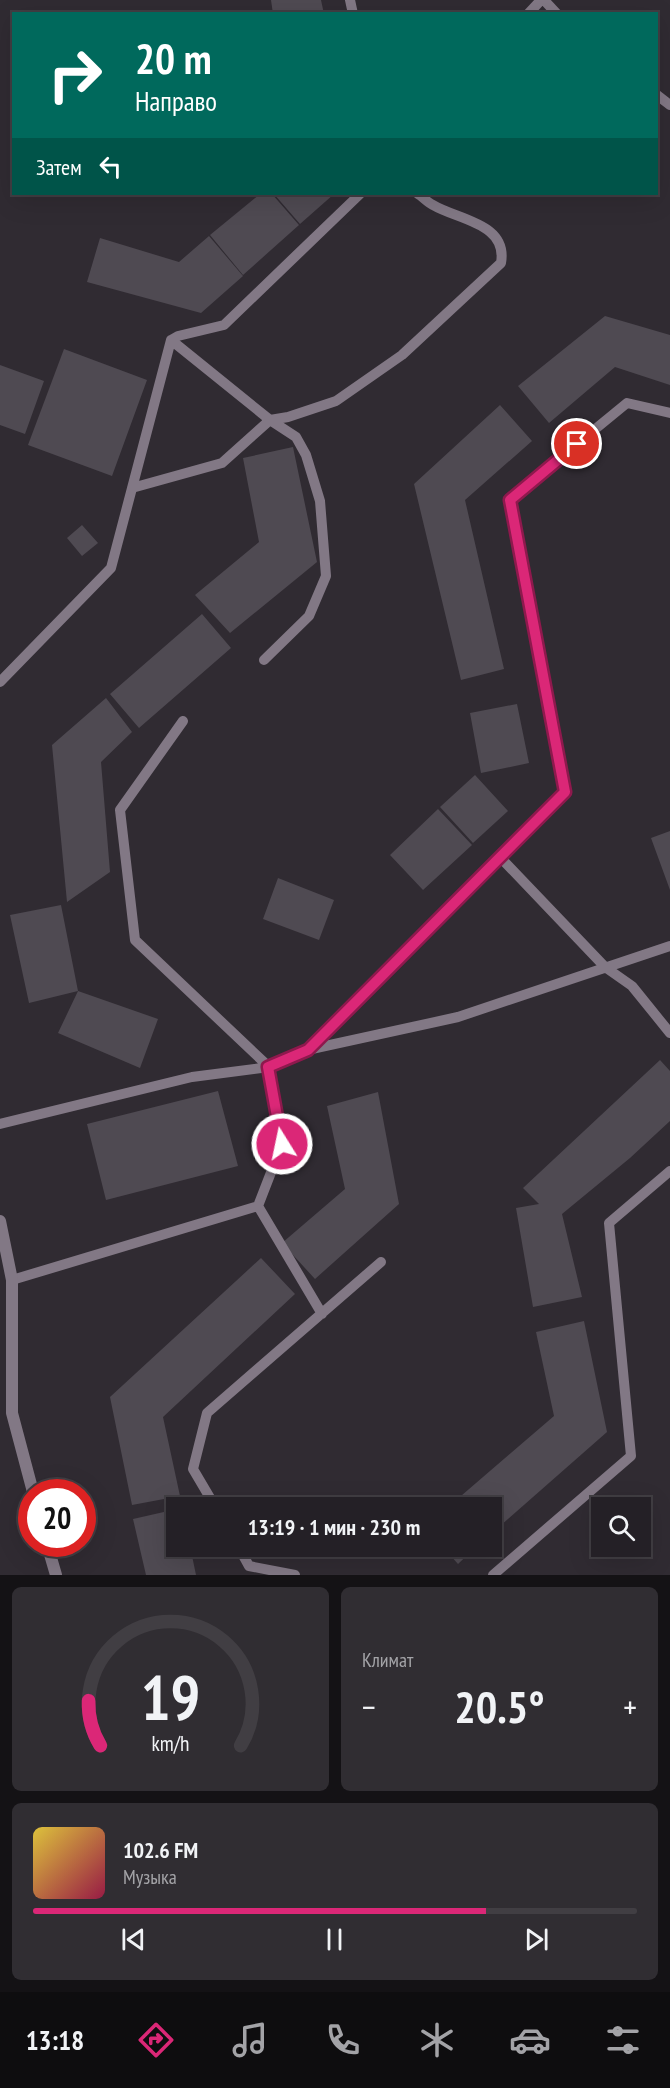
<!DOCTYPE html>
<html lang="ru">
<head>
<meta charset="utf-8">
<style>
  :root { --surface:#242026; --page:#302d32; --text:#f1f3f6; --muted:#a3a3a7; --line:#413e43; --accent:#db2777 }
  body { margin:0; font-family:"PT Sans Narrow",sans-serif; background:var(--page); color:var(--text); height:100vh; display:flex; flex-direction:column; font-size:22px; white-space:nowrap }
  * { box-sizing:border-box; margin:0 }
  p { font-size:20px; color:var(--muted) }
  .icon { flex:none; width:33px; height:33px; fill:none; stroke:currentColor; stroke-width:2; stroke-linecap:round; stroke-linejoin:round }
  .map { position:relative; height:1575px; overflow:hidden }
  .drawer { display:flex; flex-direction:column; gap:12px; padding:12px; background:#141215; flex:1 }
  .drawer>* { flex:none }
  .top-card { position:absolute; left:12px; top:12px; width:646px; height:183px; border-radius:0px; box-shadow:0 6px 24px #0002,0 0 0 2px var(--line); background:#00695c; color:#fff; overflow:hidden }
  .controls { position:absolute; left:591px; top:1497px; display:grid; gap:12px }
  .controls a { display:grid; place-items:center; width:60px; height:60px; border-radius:0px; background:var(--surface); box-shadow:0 6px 24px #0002,0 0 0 2px var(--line); font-size:30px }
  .speed { position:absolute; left:18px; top:1479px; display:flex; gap:12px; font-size:30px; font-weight:700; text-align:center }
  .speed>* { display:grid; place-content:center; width:78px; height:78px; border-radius:50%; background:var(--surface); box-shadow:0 6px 24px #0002,0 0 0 2px var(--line); line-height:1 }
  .speed .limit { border:9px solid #d22; background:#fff; color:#111 }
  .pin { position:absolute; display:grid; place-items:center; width:51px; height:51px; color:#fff; margin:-26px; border:3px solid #fff; border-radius:50%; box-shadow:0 2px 6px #0007 }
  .me { position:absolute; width:66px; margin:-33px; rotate:350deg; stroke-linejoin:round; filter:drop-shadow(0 0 4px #0008) }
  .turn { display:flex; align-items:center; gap:21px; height:126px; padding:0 24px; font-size:27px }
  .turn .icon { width:78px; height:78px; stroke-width:2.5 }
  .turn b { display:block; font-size:42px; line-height:51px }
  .then { display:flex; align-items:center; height:57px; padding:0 24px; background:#0003; gap:12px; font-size:22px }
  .big { font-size:45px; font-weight:700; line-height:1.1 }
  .drawer .card { flex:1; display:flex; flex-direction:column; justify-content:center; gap:9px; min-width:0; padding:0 21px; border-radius:9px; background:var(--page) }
  .drawer .dial { align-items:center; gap:0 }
  .dial svg { height:156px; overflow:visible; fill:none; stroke:var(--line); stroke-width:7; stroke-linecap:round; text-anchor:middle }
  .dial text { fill:var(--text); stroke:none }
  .song { display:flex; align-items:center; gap:18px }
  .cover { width:72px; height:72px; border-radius:9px; background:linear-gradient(135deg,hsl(50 70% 55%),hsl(340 70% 35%)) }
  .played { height:6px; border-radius:3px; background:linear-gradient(90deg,var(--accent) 75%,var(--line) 75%) }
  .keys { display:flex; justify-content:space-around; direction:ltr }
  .heat { display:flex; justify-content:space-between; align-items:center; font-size:33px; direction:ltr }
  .drawer .tiles { flex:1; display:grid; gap:12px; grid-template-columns:1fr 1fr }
  .card:last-child { grid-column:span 2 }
  .trip { position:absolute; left:166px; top:1497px; width:336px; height:60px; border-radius:0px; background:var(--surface); box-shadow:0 6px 24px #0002,0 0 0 2px var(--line); font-weight:700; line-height:60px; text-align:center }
  .menu { display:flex; height:96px; justify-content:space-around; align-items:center; background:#0e0d0f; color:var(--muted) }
  .menu .icon { width:42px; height:42px }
  .menu .selected { color:var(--accent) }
  .menu b { font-size:27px; color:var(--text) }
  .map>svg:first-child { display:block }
</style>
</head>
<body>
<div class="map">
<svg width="670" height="1575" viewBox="0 0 670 1575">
  <rect width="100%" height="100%" fill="#302b32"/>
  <path fill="#4f4a52" d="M271,0H321L324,14H273Z
    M260,194H272L299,225L243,275L210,235Z
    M274,194H334L300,224Z
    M209,236L243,276L201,313L87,282L100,238L179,262Z
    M605,316L670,335V385L615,367L549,423L518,386Z
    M64,349L147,380L112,476L28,445Z
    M0,365L44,381L25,434L0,425Z
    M500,405L532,441L465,500L504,669L461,680L414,484Z
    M293,447L317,562L230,633L195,595L259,542L243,458Z
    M82,525L98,543L82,556L67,538Z
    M202,614L231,648L139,728L110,694Z
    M106,698L132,732L101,762L110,872L67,902L52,745Z
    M517,704L529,763L481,773L470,713Z
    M475,775L508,811L473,843L440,807Z
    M438,809L472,845L423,890L390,855Z
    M670,831V890L651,838Z
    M278,878L334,900L319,940L263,919Z
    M61,905L78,991L158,1019L140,1068L58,1033L78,991L29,1003L10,915Z
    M660,1060L670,1071V1121L630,1158L562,1214L582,1297L533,1307L516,1208L539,1204L523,1188Z
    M218,1091L238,1166L106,1200L87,1124Z
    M378,1092L399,1204L315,1279L282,1243L345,1189L327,1106Z
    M261,1258L295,1294L163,1417L180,1496L132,1505L110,1397Z
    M584,1321L607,1432L492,1533V1508H447L554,1416L536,1332Z
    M177,1509V1546H190L196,1575H146L133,1519Z
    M442,1546H477L458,1564Z"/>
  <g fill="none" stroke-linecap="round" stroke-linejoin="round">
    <path stroke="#827885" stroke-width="10" d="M350,0L353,14
      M544,0L557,14
      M528,14L541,0
      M657,95L670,105
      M171,340L270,420L296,437L306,455L320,501L326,576L309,616L264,660
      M132,488L222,463L270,420L288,417L336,401L402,355L501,263C508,223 458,220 433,205C427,202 423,197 418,194
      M0,682L111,568L171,340L178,336L224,325L360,194
      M183,721L120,810L135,940L269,1067L307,1050L458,1017L670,946
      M500,857L605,967L632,986L670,1033
      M307,1050L565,792L510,499L627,403L670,413
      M0,1124L192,1077L269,1067L282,1144L258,1206L12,1280
      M258,1206L322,1314
      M216,1508L193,1469L207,1413L381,1262
      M238,1546L249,1566L295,1575
      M493,1575L631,1456L609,1223L670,1171"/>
    <path stroke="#827885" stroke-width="12" d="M0,1221L12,1280V1413L33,1492
      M47,1544L56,1575"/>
  </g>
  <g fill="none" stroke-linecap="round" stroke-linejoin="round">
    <g stroke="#8e194d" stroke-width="15">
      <path id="route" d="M282,1144L268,1067L308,1050L565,792L510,500L577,444"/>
    </g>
    <use href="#route" stroke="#db2777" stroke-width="10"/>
  </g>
</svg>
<div class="controls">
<a><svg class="icon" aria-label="search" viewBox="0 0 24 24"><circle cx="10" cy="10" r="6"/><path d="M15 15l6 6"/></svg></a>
</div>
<div class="speed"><div class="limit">20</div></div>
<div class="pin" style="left:577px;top:444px;background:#d93025"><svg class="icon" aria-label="arrive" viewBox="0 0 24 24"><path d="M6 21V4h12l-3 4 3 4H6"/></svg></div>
<svg class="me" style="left:282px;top:1144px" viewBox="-20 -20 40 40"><circle r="17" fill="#db2777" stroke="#fff" stroke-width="3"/><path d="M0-11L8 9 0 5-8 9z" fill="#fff"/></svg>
<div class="trip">13:19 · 1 мин · 230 m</div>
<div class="top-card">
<div class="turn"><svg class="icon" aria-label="right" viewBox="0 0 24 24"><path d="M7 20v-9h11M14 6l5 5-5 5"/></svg><div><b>20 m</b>Направо</div></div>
<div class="then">Затем<svg class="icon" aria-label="left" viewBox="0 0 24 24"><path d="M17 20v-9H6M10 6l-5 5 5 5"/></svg></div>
</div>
</div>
<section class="drawer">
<div class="tiles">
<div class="card dial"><svg viewBox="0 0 100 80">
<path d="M14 69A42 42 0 1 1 86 69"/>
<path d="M14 69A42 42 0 0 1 8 46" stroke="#db2777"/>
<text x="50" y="56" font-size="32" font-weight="700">19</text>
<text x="50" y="72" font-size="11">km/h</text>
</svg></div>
<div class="card"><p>Климат</p>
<div class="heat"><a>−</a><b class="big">20.5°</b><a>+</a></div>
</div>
<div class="card">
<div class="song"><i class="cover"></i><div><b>102.6 FM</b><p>Музыка</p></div></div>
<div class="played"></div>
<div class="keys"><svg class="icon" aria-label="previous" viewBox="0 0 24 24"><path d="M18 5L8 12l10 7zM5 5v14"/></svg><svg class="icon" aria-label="pause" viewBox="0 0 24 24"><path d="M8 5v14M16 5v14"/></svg><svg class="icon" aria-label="next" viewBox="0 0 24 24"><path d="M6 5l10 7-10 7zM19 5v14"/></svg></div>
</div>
</div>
</section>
<nav class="menu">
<b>13:18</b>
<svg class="icon selected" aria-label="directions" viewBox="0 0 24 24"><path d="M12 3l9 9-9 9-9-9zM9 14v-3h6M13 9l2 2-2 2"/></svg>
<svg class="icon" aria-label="music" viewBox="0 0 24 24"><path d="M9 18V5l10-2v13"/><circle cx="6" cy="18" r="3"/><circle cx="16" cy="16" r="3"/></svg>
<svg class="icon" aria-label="phone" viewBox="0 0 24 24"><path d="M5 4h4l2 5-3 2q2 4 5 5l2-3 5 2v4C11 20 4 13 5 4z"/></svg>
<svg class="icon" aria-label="climate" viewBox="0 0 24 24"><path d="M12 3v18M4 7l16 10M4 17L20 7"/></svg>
<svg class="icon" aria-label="car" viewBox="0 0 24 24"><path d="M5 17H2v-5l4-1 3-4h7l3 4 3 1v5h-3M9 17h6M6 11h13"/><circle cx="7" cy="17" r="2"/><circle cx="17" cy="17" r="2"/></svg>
<svg class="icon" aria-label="filters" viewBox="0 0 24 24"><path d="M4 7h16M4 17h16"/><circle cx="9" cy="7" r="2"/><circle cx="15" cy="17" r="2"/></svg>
</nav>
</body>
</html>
